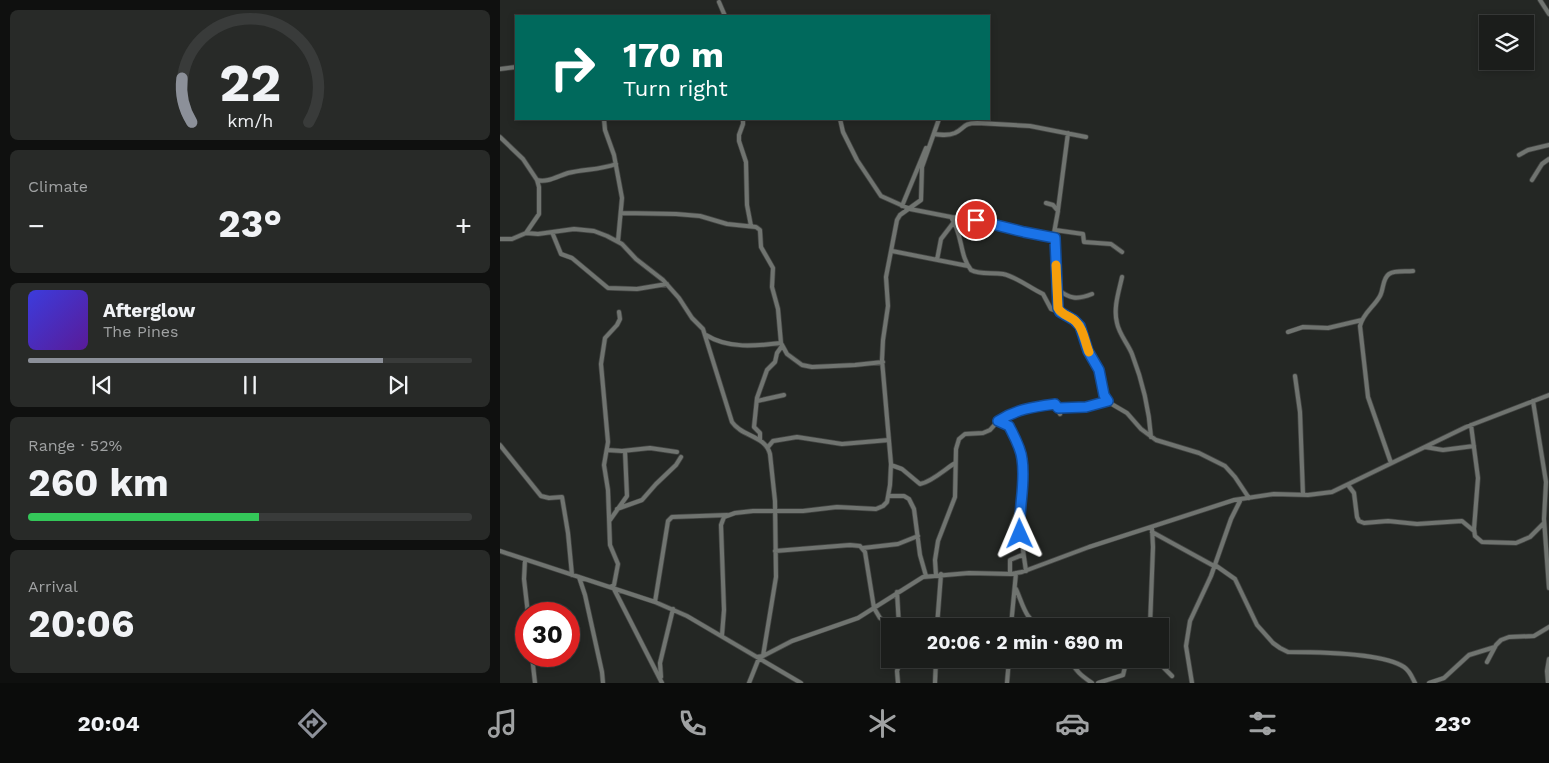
<!DOCTYPE html>
<html lang="en">
<head>
<meta charset="utf-8">
<style>
  :root { --surface:#1b1d1b; --page:#282a28; --text:#f1f3f6; --muted:#a0a2a3; --line:#393b3a; --accent:#8c9099 }
  body { margin:0; font-family:"Work Sans",sans-serif; background:var(--page); color:var(--text); height:100vh; display:flex; flex-direction:column; font-size:19px; white-space:nowrap }
  * { box-sizing:border-box; margin:0 }
  p { font-size:16px; color:var(--muted) }
  .icon { flex:none; width:28px; height:28px; fill:none; stroke:currentColor; stroke-width:2; stroke-linecap:round; stroke-linejoin:round }
  .map { position:relative; flex:1; overflow:hidden }
  .drawer { display:flex; flex-direction:column; gap:10px; padding:10px; background:#0f100f; width:500px }
  .drawer>* { flex:none }
  .banner { position:absolute; left:15px; top:15px; width:475px; height:105px; border-radius:0px; box-shadow:0 2px 8px #0003,0 0 0 1px var(--line); background:#00695c; color:#fff; overflow:hidden }
  .fabs { position:absolute; left:979px; top:15px; display:grid; gap:10px }
  .fabs a { display:grid; place-items:center; width:55px; height:55px; border-radius:0px; background:var(--surface); box-shadow:0 2px 8px #0003,0 0 0 1px var(--line); font-size:25px }
  .speed { position:absolute; left:15px; top:602px; display:flex; gap:10px; font-size:25px; font-weight:700; text-align:center }
  .speed>* { display:grid; place-content:center; width:65px; height:65px; border-radius:50%; background:var(--surface); box-shadow:0 2px 8px #0003,0 0 0 1px var(--line); line-height:1 }
  .speed .limit { border:8px solid #d22; background:#fff; color:#111 }
  .pin { position:absolute; display:grid; place-items:center; width:42px; height:42px; color:#fff; margin:-21px; border:2px solid #fff; border-radius:50%; box-shadow:0 1px 5px #0007 }
  .me { position:absolute; width:55px; margin:-28px; rotate:359deg; stroke-linejoin:round; filter:drop-shadow(0 0 4px #0008) }
  .turn { display:flex; align-items:center; gap:18px; height:105px; padding:0 25px; font-size:22px }
  .turn .icon { width:65px; height:65px; stroke-width:2.5 }
  .turn b { display:block; font-size:35px; line-height:42px }
  .big { font-size:38px; font-weight:700; line-height:1.1 }
  .drawer .card { flex:1; display:flex; flex-direction:column; justify-content:center; gap:8px; min-width:0; padding:0 18px; border-radius:8px; background:var(--page) }
  .drawer .dial { align-items:center; gap:0 }
  .dial svg { height:130px; overflow:visible; fill:none; stroke:var(--line); stroke-width:7; stroke-linecap:round; text-anchor:middle }
  .dial text { fill:var(--text); stroke:none }
  .song { display:flex; align-items:center; gap:15px }
  .cover { width:60px; height:60px; border-radius:8px; background:linear-gradient(135deg,hsl(240 70% 55%),hsl(270 70% 35%)) }
  .played { height:5px; border-radius:2px; background:linear-gradient(90deg,var(--accent) 80%,var(--line) 80%) }
  .keys { display:flex; justify-content:space-around; direction:ltr }
  .heat { display:flex; justify-content:space-between; align-items:center; font-size:28px; direction:ltr }
  .charge { height:8px; border-radius:4px; background:linear-gradient(90deg,#34c759 52%,var(--line) 0) }
  .trip { position:absolute; left:381px; top:618px; width:288px; height:50px; border-radius:0px; background:var(--surface); box-shadow:0 2px 8px #0003,0 0 0 1px var(--line); font-weight:700; line-height:50px; text-align:center }
  .dock { display:flex; height:80px; justify-content:space-around; align-items:center; background:#0b0c0b; color:var(--muted) }
  .dock .icon { width:35px; height:35px }
  .dock .selected { color:var(--accent) }
  .dock b { font-size:22px; color:var(--text) }
  main { display:flex; flex:1; min-height:0 }
  .map>svg:first-child { display:block }
</style>
</head>
<body>
<main>
<section class="drawer">
<div class="card dial"><svg viewBox="0 0 100 80">
<path d="M14 69A42 42 0 1 1 86 69"/>
<path d="M14 69A42 42 0 0 1 8 42" stroke="#8c9099"/>
<text x="50" y="56" font-size="32" font-weight="700">22</text>
<text x="50" y="72" font-size="11">km/h</text>
</svg></div>
<div class="card"><p>Climate</p>
<div class="heat"><a>−</a><b class="big">23°</b><a>+</a></div>
</div>
<div class="card">
<div class="song"><i class="cover"></i><div><b>Afterglow</b><p>The Pines</p></div></div>
<div class="played"></div>
<div class="keys"><svg class="icon" aria-label="previous" viewBox="0 0 24 24"><path d="M18 5L8 12l10 7zM5 5v14"/></svg><svg class="icon" aria-label="pause" viewBox="0 0 24 24"><path d="M8 5v14M16 5v14"/></svg><svg class="icon" aria-label="next" viewBox="0 0 24 24"><path d="M6 5l10 7-10 7zM19 5v14"/></svg></div>
</div>
<div class="card"><p>Range · 52%</p><b class="big">260 km</b><div class="charge"></div></div>
<div class="card"><p>Arrival</p><b class="big">20:06</b></div>
</section>
<div class="map">
<svg width="1049" height="683" viewBox="0 0 1049 683">
  <rect width="100%" height="100%" fill="#242724"/>
  <g fill="none" stroke-linecap="round" stroke-linejoin="round">
    <g stroke="#434543" stroke-width="5.5">
      <path id="minor" d="M1040,0L1049,14
        M219,2L225,16
        M0,69L16,67
        M104,119L105,130L114,155L122,198L118,241
        M243,119V124L239,135V141L246,162L247,205L251,226
        M340,119L343,132L357,160L381,196L410,209L451,217L476,220L524,232L555,238
        M434,134C441,135 448,136 455,133C465,128 463,123 477,123L530,126L586,137
        M0,137L23,159L37,180L39,187V214L26,233
        M1019,155L1028,150L1049,145
        M37,180C47,183 58,176 68,173C84,169 100,170 116,164
        M1032,180L1042,164L1049,159
        M546,203L553,205L558,211L554,233L558,309L560,312L574,319L580,326L588,351L599,370L604,395L610,403L627,413L641,429L656,440L699,453L725,466L735,477L749,498
        M402,206L426,148
        M558,210L568,133
        M122,213L176,214L200,216L227,224L256,227L260,230L261,247L273,268L272,287L278,309L281,343L287,354L302,365L312,367L355,365L383,362
        M451,217C463,234 459,255 471,270C480,275 492,272 503,274C517,277 530,288 543,294L551,309L560,312
        M555,230L583,234L584,242L611,244L622,252
        M52,232L61,254L72,258L108,288L137,289L167,284
        M0,239H12L26,233L38,234L74,229L94,231L107,236L122,244L136,259L163,280L179,298L192,318L203,329L232,422C242,437 265,435 270,454L275,501L276,577L263,656
        M392,251L468,266
        M437,260L441,239L454,222
        M622,277C619,291 613,308 617,323C619,334 628,344 632,354C642,380 649,408 651,437
        M557,289C570,299 577,300 592,294
        M788,332L803,327L828,328L862,320
        M206,335C228,349 256,346 281,343
        M795,376L800,412L803,495
        M257,401L284,395
        M1033,401L1046,482L1044,519L1049,588
        M558,408L586,407L608,401
        M498,421L509,426L521,452L523,460V484L519,522L526,571
        M971,425L978,478L974,529L975,536L982,542L1016,543L1030,537L1044,523
        M260,440V433L254,427L257,398L267,370L275,362L277,353L282,346
        M0,445L41,496L49,498L62,497L68,533L72,575
        M268,447L273,441L297,437L342,444L389,440
        M925,447L943,450L974,446
        M107,450L122,451L150,448L177,452
        M891,463L868,397L860,326C863,313 874,307 880,296C884,289 882,279 889,274C895,270 906,272 913,271
        M391,465L402,469L420,484C432,482 445,469 455,463
        M848,485L854,493L857,517L859,521L864,523L888,521L917,524L962,521L974,531
        M389,496H404L409,499L414,509L420,555L426,576
        M117,509L142,500L156,484L176,465L181,457
        M110,520L127,496L125,451
        M652,532L714,566
        M363,548L398,544L418,536
        M0,551L155,602L187,616L301,683
        M275,551L350,545L360,546L365,552L374,608L380,618L391,626
        M25,560L24,579L28,614
        M715,565L735,579L757,625L773,643L780,648L788,652C815,652 883,653 904,667C910,671 912,677 915,683
        M510,574V560L522,555
        M436,575L435,560L438,541L455,497L456,449L459,439L465,434L483,433L490,430L498,421L517,410L555,405L560,414
        M79,577L85,595L102,672L103,683
        M110,587L114,585L118,564L110,545L108,490L104,465L108,442L101,364L105,338L117,325L120,319L119,312
        M114,589L162,683
        M516,589C523,604 525,620 541,626
        M397,592L399,626
        M155,602L168,521L172,517L227,515
        M437,626L441,574
        M511,626L516,573
        M650,626L653,547L652,528
        M222,635L224,610L221,525L224,517L235,513L253,511H303L337,507L376,509L383,506L387,502L390,485L391,464L382,360L383,340L388,306L386,277L397,220L400,215L421,200L422,167L439,119
        M32,656L35,683
        M257,657L263,656L292,641L358,618L423,577L469,573L511,574L522,572L589,547L734,500L774,494L808,495L832,492L966,427L1049,395
        M570,659C575,671 582,676 592,683
        M658,659L664,668L672,676
        M987,662L996,645L1001,640L1009,637L1034,636L1049,627
        M161,677L160,663L173,609
        M249,683L259,658
        M398,683L397,671L401,659
        M435,683L436,659
        M507,683L509,659
        M598,683L623,675L627,659
        M692,683L686,646L690,621L711,576L731,519L741,499
        M929,683L944,678L969,655L995,647
        M1048,683L1047,671L1049,659"/>
    </g>
    <use href="#minor" stroke="#707470" stroke-width="4"/>
  </g>
  <g fill="none" stroke-linecap="round" stroke-linejoin="round">
    <g stroke="#114b97" stroke-width="12">
      <path id="route" d="M476,220L524,232L555,238L558,308L560,312L574,320L580,326L588,351L599,370L604,395L608,401L586,407L558,408L555,404C533,407 517,409 498,421L509,426C514,436 521,448 522,459C526,484 518,509 520,534"/>
    </g>
    <use href="#route" stroke="#1a73e8" stroke-width="9"/>
    <path stroke="#f59e0b" stroke-width="9" d="M556,265L558,308C562,316 572,316 577,323C584,330 585,343 589,352"/>
  </g>
</svg>
<div class="fabs">
<a><svg class="icon" aria-label="layers" viewBox="0 0 24 24"><path d="M12 4l9 5-9 5-9-5zM3 14l9 5 9-5"/></svg></a>
</div>
<div class="speed"><div class="limit">30</div></div>
<div class="pin" style="left:476px;top:220px;background:#d93025"><svg class="icon" aria-label="arrive" viewBox="0 0 24 24"><path d="M6 21V4h12l-3 4 3 4H6"/></svg></div>
<svg class="me" style="left:520px;top:534px" viewBox="-20 -20 40 40"><path d="M0-17L14 15 0 8-14 15z" fill="#1a73e8" stroke="#fff" stroke-width="4"/></svg>
<div class="trip">20:06 · 2 min · 690 m</div>
<div class="banner">
<div class="turn"><svg class="icon" aria-label="right" viewBox="0 0 24 24"><path d="M7 20v-9h11M14 6l5 5-5 5"/></svg><div><b>170 m</b>Turn right</div></div>
</div>
</div>
</main>
<nav class="dock">
<b>20:04</b>
<svg class="icon selected" aria-label="directions" viewBox="0 0 24 24"><path d="M12 3l9 9-9 9-9-9zM9 14v-3h6M13 9l2 2-2 2"/></svg>
<svg class="icon" aria-label="music" viewBox="0 0 24 24"><path d="M9 18V5l10-2v13"/><circle cx="6" cy="18" r="3"/><circle cx="16" cy="16" r="3"/></svg>
<svg class="icon" aria-label="phone" viewBox="0 0 24 24"><path d="M5 4h4l2 5-3 2q2 4 5 5l2-3 5 2v4C11 20 4 13 5 4z"/></svg>
<svg class="icon" aria-label="climate" viewBox="0 0 24 24"><path d="M12 3v18M4 7l16 10M4 17L20 7"/></svg>
<svg class="icon" aria-label="car" viewBox="0 0 24 24"><path d="M5 17H2v-5l4-1 3-4h7l3 4 3 1v5h-3M9 17h6M6 11h13"/><circle cx="7" cy="17" r="2"/><circle cx="17" cy="17" r="2"/></svg>
<svg class="icon" aria-label="filters" viewBox="0 0 24 24"><path d="M4 7h16M4 17h16"/><circle cx="9" cy="7" r="2"/><circle cx="15" cy="17" r="2"/></svg>
<b>23°</b>
</nav>
</body>
</html>
